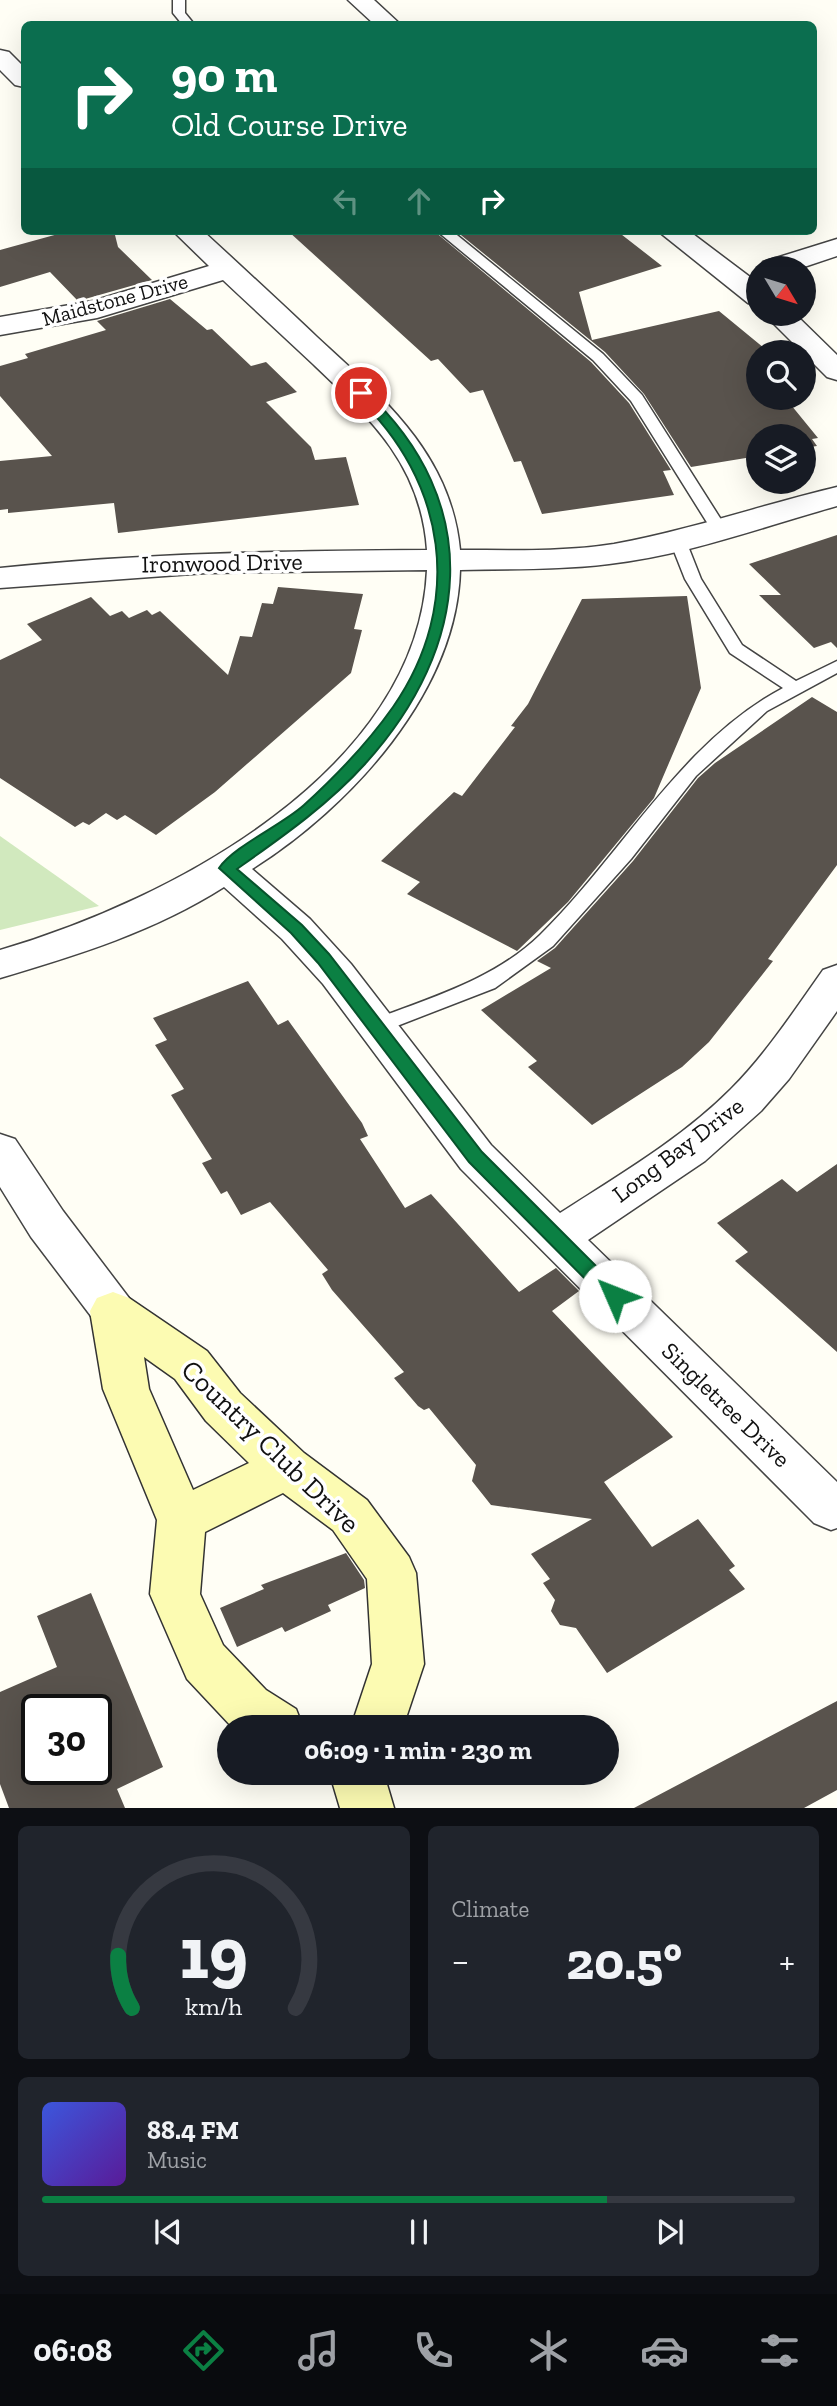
<!DOCTYPE html>
<html lang="en">
<head>
<meta charset="utf-8">
<style>
  :root { --surface:#171b24; --page:#20242c; --text:#f1f3f6; --muted:#9ea1a6; --line:#363941; --accent:#0b8043 }
  body { margin:0; font-family:"Zilla Slab",serif; background:var(--page); color:var(--text); height:100vh; display:flex; flex-direction:column; font-size:26px; white-space:nowrap }
  * { box-sizing:border-box; margin:0 }
  p { font-size:23px; color:var(--muted) }
  .icon { flex:none; width:38px; height:38px; fill:none; stroke:currentColor; stroke-width:2; stroke-linecap:round; stroke-linejoin:round }
  .map { position:relative; height:1808px; overflow:hidden }
  .details { display:flex; flex-direction:column; gap:18px; padding:18px; background:#0d0f14; flex:1 }
  .details>* { flex:none }
  .guide { position:absolute; left:21px; top:21px; width:796px; height:214px; border-radius:10px; box-shadow:0 7px 28px #0002; background:#0b6e4f; color:#fff; overflow:hidden }
  .needle { width:46px; rotate:128deg }
  .controls { position:absolute; left:746px; top:256px; display:grid; gap:14px }
  .controls a { display:grid; place-items:center; width:70px; height:70px; border-radius:50%; background:var(--surface); box-shadow:0 7px 28px #0002; font-size:35px }
  .speed { position:absolute; left:21px; top:1694px; display:flex; gap:14px; font-size:35px; font-weight:700; text-align:center }
  .speed>* { display:grid; place-content:center; width:91px; height:91px; border-radius:50%; background:var(--surface); box-shadow:0 7px 28px #0002; line-height:1 }
  .speed .limit { border:4px solid #111; border-radius:10px; background:#fff; color:#111 }
  .pin { position:absolute; display:grid; place-items:center; width:60px; height:60px; color:#fff; margin:-30px; border:4px solid #fff; border-radius:50%; box-shadow:0 2px 7px #0007 }
  .me { position:absolute; width:77px; margin:-38px; rotate:314deg; stroke-linejoin:round; filter:drop-shadow(0 0 5px #0008) }
  .turn { display:flex; align-items:center; gap:24px; height:147px; padding:0 35px; font-size:32px }
  .turn .icon { width:91px; height:91px; stroke-width:2.5 }
  .turn b { display:block; font-size:49px; line-height:60px }
  .lanes { display:flex; align-items:center; height:66px; padding:0 35px; background:#0003; justify-content:center; gap:35px; direction:ltr }
  .lanes .off { opacity:.35 }
  .big { font-size:52px; font-weight:700; line-height:1.1 }
  .details .tile { flex:1; display:flex; flex-direction:column; justify-content:center; gap:10px; min-width:0; padding:0 24px; border-radius:10px; background:var(--page) }
  .details .dial { align-items:center; gap:0 }
  .dial svg { height:182px; overflow:visible; fill:none; stroke:var(--line); stroke-width:7; stroke-linecap:round; text-anchor:middle }
  .dial text { fill:var(--text); stroke:none }
  .song { display:flex; align-items:center; gap:21px }
  .cover { width:84px; height:84px; border-radius:10px; background:linear-gradient(135deg,hsl(230 70% 55%),hsl(270 70% 35%)) }
  .played { height:7px; border-radius:4px; background:linear-gradient(90deg,var(--accent) 75%,var(--line) 75%) }
  .keys { display:flex; justify-content:space-around; direction:ltr }
  .heat { display:flex; justify-content:space-between; align-items:center; font-size:38px; direction:ltr }
  .details .tiles { flex:1; display:grid; gap:18px; grid-template-columns:1fr 1fr }
  .tile:last-child { grid-column:span 2 }
  .trip { position:absolute; left:217px; top:1715px; width:402px; height:70px; border-radius:35px; background:var(--surface); box-shadow:0 7px 28px #0002; font-weight:700; line-height:70px; text-align:center }
  .dock { display:flex; height:112px; justify-content:space-around; align-items:center; background:#090b0e; color:var(--muted) }
  .dock .icon { width:49px; height:49px }
  .dock .selected { color:var(--accent) }
  .dock b { font-size:32px; color:var(--text) }
  .map>svg:first-child { display:block }
</style>
</head>
<body>
<div class="map">
<svg width="837" height="1808" viewBox="0 0 837 1808">
  <rect width="100%" height="100%" fill="#fffef5"/>
  <path fill="#d1e9be" d="M0,836L99,906L0,930Z"/>
  <path fill="#59534d" fill-rule="evenodd" d="M69,231H114L118,247L152,280L78,301L50,272L0,287V250Z
    M288,231H434L591,362L629,403L671,470L663,471L674,495L542,514L521,461L514,462L483,390L470,393L438,359L431,361Z
    M456,231H617L662,266L579,292L592,340L719,311L769,352H758V397H798L787,400L818,438L812,439L817,446L803,448V436H758V456L691,467L644,394L605,352Z
    M170,299L207,330L212,329L251,366L266,362L297,392L266,402L311,447L315,460L346,457L359,505L118,533L114,503L8,513V509L0,510V461L52,456L0,396V366L28,358L25,354L106,330L97,321Z
    M837,535V648L831,642L814,648L759,595H781L749,564Z
    M278,587L363,594L354,629L362,630L351,673L215,792L156,835L125,815L117,820L106,813L89,825L83,822L75,827L0,778V660L42,640L27,624L91,597L110,616L122,611L129,618L147,610L152,615L160,611L228,675L240,636L252,637L262,603L273,604Z
    M687,596L701,688L654,798L568,902L517,951L407,894L420,882L381,861L454,792L462,796L515,727L511,726L528,704L582,599Z
    M812,697L837,712V865L768,959L773,961L709,1042L682,1067L592,1125L528,1067L537,1061L481,1010L551,968L537,961L555,948L633,861L698,778L715,763Z
    M248,981L278,1025L288,1020L362,1123L368,1136L360,1139L405,1208L431,1194L519,1292L556,1268L579,1291L552,1311L673,1437L604,1482L652,1547L698,1519L735,1566L729,1570L745,1589L607,1673L576,1628L560,1625L551,1611L555,1600L543,1583L550,1579L531,1554L592,1519L491,1505L472,1481L476,1465L429,1408L424,1410L418,1406L394,1378L404,1372L332,1290L322,1274L328,1270L270,1202L241,1215L227,1191L221,1194L202,1163L212,1159L171,1095L184,1089L155,1045L167,1040L153,1018Z
    M837,1164V1352L735,1261L748,1252L717,1223L782,1179L797,1192Z
    M346,1553L364,1580L365,1588L328,1605L331,1611L285,1632L282,1627L237,1647L220,1608L264,1589L261,1585Z
    M91,1593L163,1767L117,1789L125,1808H9L0,1784V1692L57,1667L37,1616ZM37,1710H96V1769H37Z
    M837,1701V1790L804,1808H634Z"/>
  <g fill="none" stroke-linecap="round" stroke-linejoin="round">
    <g stroke="#444" stroke-width="3">
      <path id="lane" d="M173,0H185V13L194,24H182L173,13Z
        M437,231H452L603,354L642,395L727,529L725,532H713L631,401L593,360Z
        M678,536L686,541L701,579L742,645L796,681L837,661V673L767,711L696,776L631,859L553,946L495,988L384,1031H370L367,1026L370,1021C429,998 494,980 540,935C622,855 680,743 783,688L730,653L685,579L670,541Z"/>
    </g>
    <g stroke="#444" stroke-width="3">
      <path id="street" d="M348,0H374L400,24H374Z
        M0,50L9,52L24,67V87L15,85L0,70Z
        M173,231H203C241,266 279,301 317,337C383,398 451,454 460,550C511,550 564,552 614,544C690,530 762,505 837,487V506C762,527 687,555 609,564C560,570 510,569 460,570C457,692 350,807 252,869L310,919L351,964L491,1145L560,1213C619,1175 681,1139 731,1089C766,1054 794,1011 823,970L837,965V1011L789,1079L761,1111L705,1161L588,1240L837,1482V1528L831,1530L814,1523L461,1169L323,984L282,939L224,887C155,931 78,955 0,978V950C169,901 418,771 427,570L206,573L0,588V568C142,553 284,551 427,550C421,465 371,419 313,364C283,336 253,308 223,280L97,318L0,335V317L93,301L209,266Z
        M658,231H689L758,283V305L748,303Z
        M837,239V256L801,268H759L763,262Z
        M763,313H794L837,355V380L827,377Z
        M0,1134L15,1139L63,1211L129,1298L136,1311L129,1324L113,1330L97,1324L31,1237L0,1187Z"/>
    </g>
    <g stroke="#333" stroke-width="3">
      <path id="secondary" d="M113,1292L129,1298L207,1351L240,1393L304,1453L367,1500L409,1557L416,1573L424,1664L403,1727H351L372,1664L367,1579L333,1530L283,1493L205,1532L200,1594L223,1645L266,1690L296,1709L303,1727H232L187,1679L150,1594L157,1520L103,1389L90,1311L97,1298ZM144,1357L175,1379L206,1421L249,1463L193,1490L149,1389Z
        M336,1773H388L386,1781L394,1808H340L332,1781Z"/>
    </g>
    <use href="#lane" fill="#fff" fill-rule="evenodd"/>
    <use href="#street" fill="#fff" fill-rule="evenodd"/>
    <use href="#secondary" fill="#fcfbb2" fill-rule="evenodd"/>
  </g>
  <path fill="#0b8043" stroke="#07532c" stroke-width="2" d="M356,391H365C486,503 471,647 365,764C328,805 282,837 237,869L302,925L329,954L482,1152L621,1291L624,1296L621,1302H608L469,1162L318,963L291,933L219,868C234,846 282,825 304,805C337,775 367,744 393,707C465,603 447,481 356,396Z"/>
  <g text-anchor="middle" stroke-width="7" stroke-linejoin="round" paint-order="stroke">
    <g font-size="21" fill="#111" stroke="#fff">
      <text transform="translate(115 300) rotate(-15)" y="7">Maidstone Drive</text>
    </g>
    <g font-size="24" fill="#111" stroke="#fff">
      <text transform="translate(222 563) rotate(-1)" y="8">Ironwood Drive</text>
      <text transform="translate(678 1150) rotate(-37)" y="8">Long Bay Drive</text>
      <text transform="translate(726 1405) rotate(44)" y="8">Singletree Drive</text>
    </g>
    <g font-size="28" fill="#111" stroke="#fff">
      <text transform="translate(271 1446) rotate(44)" y="10">Country Club Drive</text>
    </g>
  </g>
</svg>
<div class="controls">
<a><svg class="needle" viewBox="-14 -14 28 28"><path d="M0-13l5 13h-10z" fill="#e53935"/><path d="M0 13l5-13h-10z" fill="#9ea1a6"/></svg></a>
<a><svg class="icon" aria-label="search" viewBox="0 0 24 24"><circle cx="10" cy="10" r="6"/><path d="M15 15l6 6"/></svg></a>
<a><svg class="icon" aria-label="layers" viewBox="0 0 24 24"><path d="M12 4l9 5-9 5-9-5zM3 14l9 5 9-5"/></svg></a>
</div>
<div class="speed"><div class="limit">30</div></div>
<div class="pin" style="left:361px;top:393px;background:#d93025"><svg class="icon" aria-label="arrive" viewBox="0 0 24 24"><path d="M6 21V4h12l-3 4 3 4H6"/></svg></div>
<svg class="me" style="left:615px;top:1296px" viewBox="-20 -20 40 40"><circle r="19" fill="#fff"/><path d="M0-13L10 11 0 6-10 11z" fill="#0b8043"/></svg>
<div class="trip">06:09 · 1 min · 230 m</div>
<div class="guide">
<div class="turn"><svg class="icon" aria-label="right" viewBox="0 0 24 24"><path d="M7 20v-9h11M14 6l5 5-5 5"/></svg><div><b>90 m</b>Old Course Drive</div></div>
<div class="lanes"><svg class="icon off" aria-label="left" viewBox="0 0 24 24"><path d="M17 20v-9H6M10 6l-5 5 5 5"/></svg><svg class="icon off" aria-label="ahead" viewBox="0 0 24 24"><path d="M12 20V5M6 11l6-6 6 6"/></svg><svg class="icon" aria-label="right" viewBox="0 0 24 24"><path d="M7 20v-9h11M14 6l5 5-5 5"/></svg></div>
</div>
</div>
<section class="details">
<div class="tiles">
<div class="tile dial"><svg viewBox="0 0 100 80">
<path d="M14 69A42 42 0 1 1 86 69"/>
<path d="M14 69A42 42 0 0 1 8 46" stroke="#0b8043"/>
<text x="50" y="56" font-size="32" font-weight="700">19</text>
<text x="50" y="72" font-size="11">km/h</text>
</svg></div>
<div class="tile"><p>Climate</p>
<div class="heat"><a>−</a><b class="big">20.5°</b><a>+</a></div>
</div>
<div class="tile">
<div class="song"><i class="cover"></i><div><b>88.4 FM</b><p>Music</p></div></div>
<div class="played"></div>
<div class="keys"><svg class="icon" aria-label="previous" viewBox="0 0 24 24"><path d="M18 5L8 12l10 7zM5 5v14"/></svg><svg class="icon" aria-label="pause" viewBox="0 0 24 24"><path d="M8 5v14M16 5v14"/></svg><svg class="icon" aria-label="next" viewBox="0 0 24 24"><path d="M6 5l10 7-10 7zM19 5v14"/></svg></div>
</div>
</div>
</section>
<nav class="dock">
<b>06:08</b>
<svg class="icon selected" aria-label="directions" viewBox="0 0 24 24"><path d="M12 3l9 9-9 9-9-9zM9 14v-3h6M13 9l2 2-2 2"/></svg>
<svg class="icon" aria-label="music" viewBox="0 0 24 24"><path d="M9 18V5l10-2v13"/><circle cx="6" cy="18" r="3"/><circle cx="16" cy="16" r="3"/></svg>
<svg class="icon" aria-label="phone" viewBox="0 0 24 24"><path d="M5 4h4l2 5-3 2q2 4 5 5l2-3 5 2v4C11 20 4 13 5 4z"/></svg>
<svg class="icon" aria-label="climate" viewBox="0 0 24 24"><path d="M12 3v18M4 7l16 10M4 17L20 7"/></svg>
<svg class="icon" aria-label="car" viewBox="0 0 24 24"><path d="M5 17H2v-5l4-1 3-4h7l3 4 3 1v5h-3M9 17h6M6 11h13"/><circle cx="7" cy="17" r="2"/><circle cx="17" cy="17" r="2"/></svg>
<svg class="icon" aria-label="filters" viewBox="0 0 24 24"><path d="M4 7h16M4 17h16"/><circle cx="9" cy="7" r="2"/><circle cx="15" cy="17" r="2"/></svg>
</nav>
</body>
</html>
